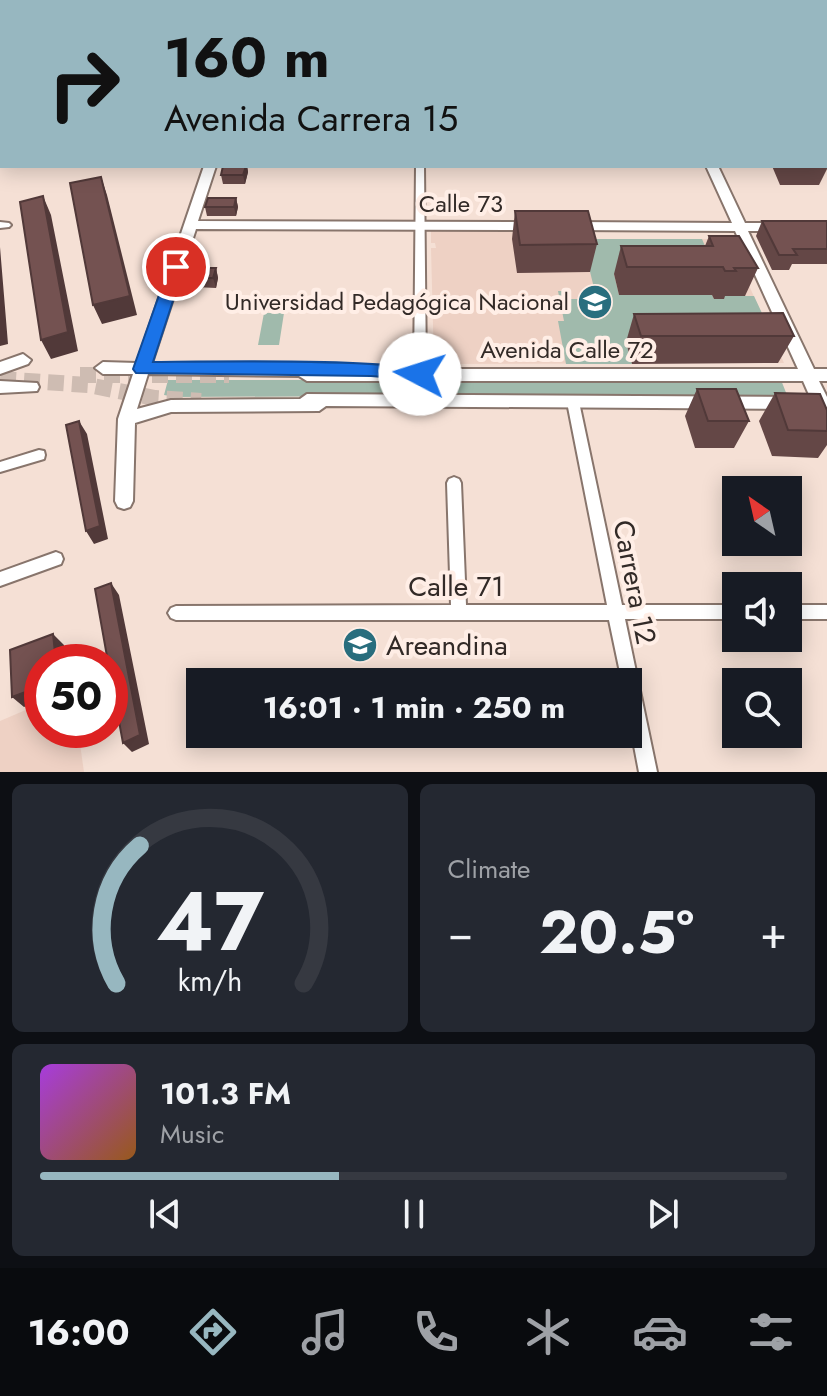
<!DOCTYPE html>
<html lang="en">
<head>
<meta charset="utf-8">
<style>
  :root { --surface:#171b24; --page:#242831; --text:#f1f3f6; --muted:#9ea1a6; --line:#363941; --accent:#97b7c0 }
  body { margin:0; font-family:Jost,sans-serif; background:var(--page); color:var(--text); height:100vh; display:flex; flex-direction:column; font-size:30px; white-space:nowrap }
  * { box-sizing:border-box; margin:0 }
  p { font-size:26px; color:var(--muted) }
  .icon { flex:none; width:44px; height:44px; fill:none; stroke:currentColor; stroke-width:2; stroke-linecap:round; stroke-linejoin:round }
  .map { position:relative; height:772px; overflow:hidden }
  .details { display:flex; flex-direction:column; gap:12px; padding:12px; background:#0d0f14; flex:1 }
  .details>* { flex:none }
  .top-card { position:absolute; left:0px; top:0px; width:828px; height:168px; box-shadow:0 4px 20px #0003; background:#97b7c0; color:#111; overflow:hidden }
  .needle { width:52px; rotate:326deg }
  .buttons { position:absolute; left:722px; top:476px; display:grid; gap:16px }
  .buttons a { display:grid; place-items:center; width:80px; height:80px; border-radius:0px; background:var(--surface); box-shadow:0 4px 20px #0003; font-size:40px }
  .speed { position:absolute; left:24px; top:644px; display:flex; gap:16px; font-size:40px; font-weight:700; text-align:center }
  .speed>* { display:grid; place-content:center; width:104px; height:104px; border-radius:50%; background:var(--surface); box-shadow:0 4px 20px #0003; line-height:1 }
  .speed .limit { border:12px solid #d22; background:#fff; color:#111 }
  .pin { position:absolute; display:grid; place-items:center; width:68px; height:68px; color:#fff; margin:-34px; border:4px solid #fff; border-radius:50%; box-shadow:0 2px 8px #0007 }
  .me { position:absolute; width:88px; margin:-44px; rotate:275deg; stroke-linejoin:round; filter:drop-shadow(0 0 6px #0008) }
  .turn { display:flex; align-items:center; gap:28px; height:168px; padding:0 32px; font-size:36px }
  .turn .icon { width:104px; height:104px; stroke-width:2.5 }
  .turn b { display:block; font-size:56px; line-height:68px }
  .big { font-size:60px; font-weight:700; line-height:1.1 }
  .details .tile { flex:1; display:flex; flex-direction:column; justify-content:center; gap:12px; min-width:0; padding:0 28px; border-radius:12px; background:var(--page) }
  .details .dial { align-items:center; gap:0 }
  .dial svg { height:208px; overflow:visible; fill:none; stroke:var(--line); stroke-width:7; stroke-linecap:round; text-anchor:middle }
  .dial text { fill:var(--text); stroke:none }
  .song { display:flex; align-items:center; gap:24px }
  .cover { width:96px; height:96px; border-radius:12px; background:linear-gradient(135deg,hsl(280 70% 55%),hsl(30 70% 35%)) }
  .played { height:8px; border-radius:4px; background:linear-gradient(90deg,var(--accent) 40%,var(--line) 40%) }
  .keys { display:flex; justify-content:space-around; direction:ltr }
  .heat { display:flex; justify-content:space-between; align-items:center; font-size:44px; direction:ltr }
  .details .tiles { flex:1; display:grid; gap:12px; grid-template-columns:1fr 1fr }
  .tile:last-child { grid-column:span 2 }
  .trip { position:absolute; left:186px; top:668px; width:456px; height:80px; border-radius:0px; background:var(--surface); box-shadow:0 4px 20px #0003; font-weight:700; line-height:80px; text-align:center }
  .menu { display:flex; height:128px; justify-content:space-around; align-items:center; background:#090b0e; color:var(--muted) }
  .menu .icon { width:56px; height:56px }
  .menu .on { color:var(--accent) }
  .menu b { font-size:36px; color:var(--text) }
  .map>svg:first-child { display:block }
</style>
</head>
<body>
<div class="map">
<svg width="827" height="772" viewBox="0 0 827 772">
  <rect width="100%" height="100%" fill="#f5e0d5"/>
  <path fill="#eed1c4" d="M431,231H531L533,239H728L784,363L434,364L431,248H436L435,243H431Z
    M42,703V730H78L84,772H0V721Z"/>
  <path fill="#a0baac" d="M582,239H702L705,246L614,274L619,295H712L714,299H723L722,296H754L775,341L626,342L632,364H566L558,321H564L558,291H567L569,299H610L607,288H594Z
    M264,313H284L279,345H258Z
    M168,380H389V396L176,397L164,395Z
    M781,380L787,395L450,397L449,383Z"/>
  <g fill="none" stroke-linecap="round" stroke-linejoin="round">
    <path stroke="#cebcb2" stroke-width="16" stroke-dasharray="16 8" stroke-linecap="butt" d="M80,375H229
      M0,379L88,385L155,398L201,401"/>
    <g stroke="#88756c" stroke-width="4">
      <path id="street" d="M69,0H78L75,2H66Z
        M127,0H133L132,2H126Z
        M198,0H204V2H198Z
        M418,0H424V2H418Z
        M416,166H424L426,374L420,378L414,374Z
        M0,222L9,223L11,225L9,227L0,228Z
        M573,397L577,399L579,402L622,605H736V619H625L657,772H639L628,714V682H622L609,620H176L171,618L168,613L171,608L176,606L451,605L447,483L449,479L454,477L459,479L461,483L466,605H607L567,402L569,399Z
        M39,450L44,451L45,455L44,459L0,472V462Z
        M56,552L61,554L63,559L61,564L0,586V572Z
        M788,605H827V619H788Z"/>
    </g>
    <g stroke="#88756c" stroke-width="4">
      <path id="secondary" d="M257,0H265V2H257Z
        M631,0H639L640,2H632Z
        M826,9H827V15H826Z
        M0,17H2V23H0Z
        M0,145H2V151H0Z
        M204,166H216L198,221L533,222L539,226L533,230L196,229L152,363L319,364L326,369H798L735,231L572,230L566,226L572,222L732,223L706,166H718L745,223H781L787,227L781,231H748L814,369H827V381H819L827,397V421L821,420L816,409L326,406L319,411L171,412L135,423L133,501L130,507L124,509L118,507L115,501L118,419L133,374H103L95,368L103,362L137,363ZM148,374L299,376L307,381H803L810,397L307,394L300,399L171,400L137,409Z
        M23,354L31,360L28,364L0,374V362Z
        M0,381L37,383L39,387L37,391L0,393Z"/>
    </g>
    <use href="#street" fill="#fff" fill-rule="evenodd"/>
    <use href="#secondary" fill="#fff" fill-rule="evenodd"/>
  </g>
  <path fill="#644746" d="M362,0H386V2H362Z
    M605,0H632L634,2H606Z
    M826,118L827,120V142L826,141Z
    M826,148L827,169L819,185H780L772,166H826Z
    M65,166H83L82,168H66Z
    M223,166H247L248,172L245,184H223L221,175Z
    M236,198L238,207L236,216H207L205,207Z
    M515,211L597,244L590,272L517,273L512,239Z
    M762,221H827V264H792L789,270H772L756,236Z
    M709,236L758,268L745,296H725L724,299H714L712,295H619L614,274L621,246H705Z
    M216,268L218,278L216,288L195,287L193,278Z
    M634,314L794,336L778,363L632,364L626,342Z
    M697,389L749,421L734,448H695L685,416Z
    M775,393L827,410V445L818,458L772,456L759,421Z"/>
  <path fill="#513939" d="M246,166H247L248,172L245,184L243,175Z
    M101,177L107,195L137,315L102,324L93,305Z
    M43,196L51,215L78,351L51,359L41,340Z
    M236,198L238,207L236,216L234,207Z
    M0,247L8,344L0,346Z
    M216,268L218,278L216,288L213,278Z
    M79,421L87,434L108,539L94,544L86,531Z
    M111,583L119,595L149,744L132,752L123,743Z
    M53,634L64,645L65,662H56Z
    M42,686V700L24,707L12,697Z"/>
  <path fill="#745251" stroke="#513939" stroke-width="2" d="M459,0H482L483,2H460Z
    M617,0H632L634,2H618Z
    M223,166H246L243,175H221Z
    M101,177L130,296L93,305L70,183Z
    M43,196L68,332L41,340L20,202Z
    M208,198H236L234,207H205Z
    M515,211H588L597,244L520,245Z
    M762,221H827V249H793L797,255H779Z
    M709,236H739L758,268H734L736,271H725L723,267H627L621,246H713Z
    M195,268H216L213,278H193Z
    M783,313L794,336H641L634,314Z
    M697,389H736L749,421H708Z
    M775,393L820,394L827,410V431L788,430Z
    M79,421L100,526L86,531L66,425Z
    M111,583L140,735L123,743L110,673V662H108L95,589Z
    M53,634L56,662H42V686L12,697L10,650Z"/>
  <path fill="#1a73e8" stroke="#114b97" stroke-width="2" d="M176,262L184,267L153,362C188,362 418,357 429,374L420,380L371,376L136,373L133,369L169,267Z"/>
  <defs>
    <g id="university-disc" transform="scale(1.8)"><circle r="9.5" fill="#296e7e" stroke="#ffeee6"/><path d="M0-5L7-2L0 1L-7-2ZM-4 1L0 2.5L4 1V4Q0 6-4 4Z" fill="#fff"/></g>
  </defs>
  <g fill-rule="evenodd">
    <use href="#university-disc" x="595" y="302"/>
    <use href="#university-disc" x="360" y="645"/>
  </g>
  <g text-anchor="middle" stroke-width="8" stroke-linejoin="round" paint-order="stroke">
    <g font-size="24" fill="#322a27" stroke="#ffeee6">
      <text x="461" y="212">Calle 73</text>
      <text x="567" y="358">Avenida Calle 72</text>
    </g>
    <g font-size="24" fill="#322a27" stroke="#ffeee6" text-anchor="end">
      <text x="569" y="310">Universidad Pedagógica Nacional</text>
    </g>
    <g font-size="28" fill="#322a27" stroke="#ffeee6">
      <text transform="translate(635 582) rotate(79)" y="10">Carrera 12</text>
      <text x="456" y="596">Calle 71</text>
    </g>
    <g font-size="28" fill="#322a27" stroke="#ffeee6" text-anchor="start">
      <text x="386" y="655">Areandina</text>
    </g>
  </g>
</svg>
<div class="buttons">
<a><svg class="needle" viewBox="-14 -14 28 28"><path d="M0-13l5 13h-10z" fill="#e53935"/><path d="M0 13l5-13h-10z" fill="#9ea1a6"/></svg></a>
<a><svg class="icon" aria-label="sound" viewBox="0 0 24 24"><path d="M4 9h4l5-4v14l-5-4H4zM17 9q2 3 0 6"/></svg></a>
<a><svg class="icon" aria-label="search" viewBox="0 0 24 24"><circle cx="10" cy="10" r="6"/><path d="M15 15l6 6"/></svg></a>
</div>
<div class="speed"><div class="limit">50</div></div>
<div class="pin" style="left:176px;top:267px;background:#d93025"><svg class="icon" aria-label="arrive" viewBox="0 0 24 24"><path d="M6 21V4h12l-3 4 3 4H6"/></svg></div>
<svg class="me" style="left:420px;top:374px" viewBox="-20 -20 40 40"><circle r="19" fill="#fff"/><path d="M0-13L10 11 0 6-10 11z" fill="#1a73e8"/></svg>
<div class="trip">16:01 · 1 min · 250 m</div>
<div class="top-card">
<div class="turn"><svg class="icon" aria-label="right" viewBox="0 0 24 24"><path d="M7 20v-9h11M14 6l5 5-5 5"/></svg><div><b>160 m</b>Avenida Carrera 15</div></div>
</div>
</div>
<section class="details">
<div class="tiles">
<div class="tile dial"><svg viewBox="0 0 100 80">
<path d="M14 69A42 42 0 1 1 86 69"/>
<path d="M14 69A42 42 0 0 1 23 16" stroke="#97b7c0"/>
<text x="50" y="56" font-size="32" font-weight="700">47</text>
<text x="50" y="72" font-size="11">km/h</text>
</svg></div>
<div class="tile"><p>Climate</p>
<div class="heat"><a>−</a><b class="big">20.5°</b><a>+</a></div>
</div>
<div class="tile">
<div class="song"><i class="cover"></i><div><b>101.3 FM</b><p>Music</p></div></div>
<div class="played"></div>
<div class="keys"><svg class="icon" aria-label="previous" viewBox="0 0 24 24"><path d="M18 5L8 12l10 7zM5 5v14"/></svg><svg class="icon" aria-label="pause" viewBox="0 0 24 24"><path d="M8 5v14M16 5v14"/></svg><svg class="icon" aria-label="next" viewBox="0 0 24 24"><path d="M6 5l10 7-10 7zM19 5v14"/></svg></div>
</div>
</div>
</section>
<nav class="menu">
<b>16:00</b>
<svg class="icon on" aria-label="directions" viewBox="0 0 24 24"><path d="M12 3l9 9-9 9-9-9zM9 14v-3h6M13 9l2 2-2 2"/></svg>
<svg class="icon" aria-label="music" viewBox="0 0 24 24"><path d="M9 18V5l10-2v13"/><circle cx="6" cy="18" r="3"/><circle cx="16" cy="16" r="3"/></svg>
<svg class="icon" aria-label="phone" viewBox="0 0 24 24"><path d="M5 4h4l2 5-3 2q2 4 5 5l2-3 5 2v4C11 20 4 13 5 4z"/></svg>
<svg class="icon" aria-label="climate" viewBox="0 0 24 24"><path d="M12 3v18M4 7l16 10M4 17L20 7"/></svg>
<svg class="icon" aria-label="car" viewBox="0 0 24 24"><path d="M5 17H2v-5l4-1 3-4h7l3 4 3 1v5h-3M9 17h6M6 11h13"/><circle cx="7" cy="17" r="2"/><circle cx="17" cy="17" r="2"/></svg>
<svg class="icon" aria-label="filters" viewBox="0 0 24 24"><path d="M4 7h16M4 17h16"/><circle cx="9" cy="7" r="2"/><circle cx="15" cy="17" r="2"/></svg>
</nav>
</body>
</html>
